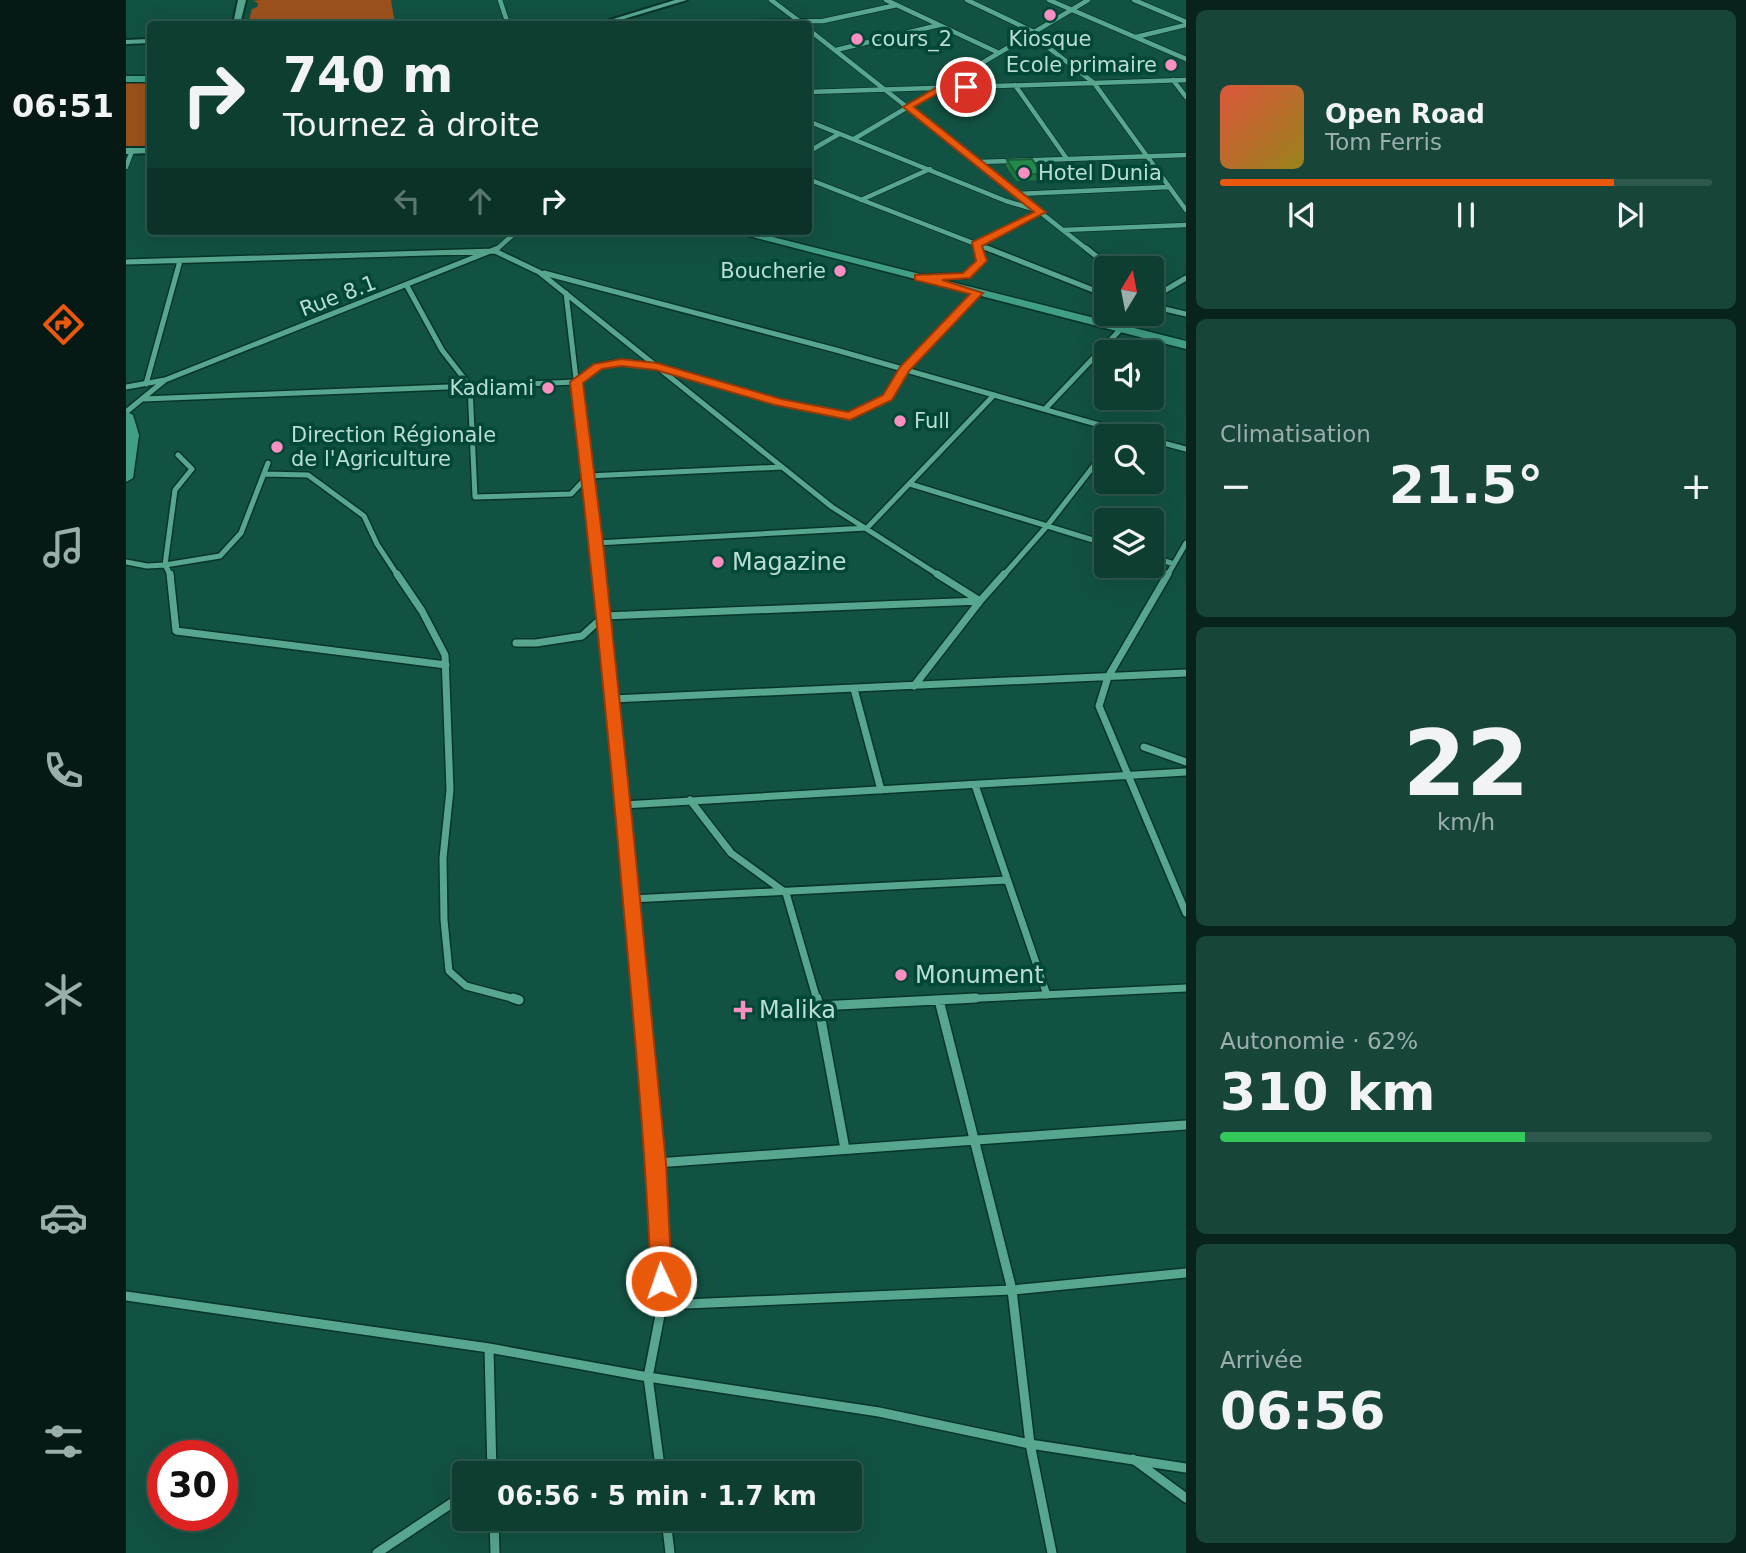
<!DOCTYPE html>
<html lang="fr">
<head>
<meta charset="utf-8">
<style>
  :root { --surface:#0e3e32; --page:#17453a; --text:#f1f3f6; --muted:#9baeac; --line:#2e574d; --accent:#ea580c }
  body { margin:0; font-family:"DejaVu Sans",sans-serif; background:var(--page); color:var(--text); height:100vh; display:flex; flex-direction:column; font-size:26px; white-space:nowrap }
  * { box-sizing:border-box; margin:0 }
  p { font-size:23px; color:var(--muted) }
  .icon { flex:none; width:38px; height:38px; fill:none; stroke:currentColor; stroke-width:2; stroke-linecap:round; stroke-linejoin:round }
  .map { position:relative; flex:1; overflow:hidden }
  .drawer { display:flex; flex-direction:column; gap:10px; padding:10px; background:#08221c; width:560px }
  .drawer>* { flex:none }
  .top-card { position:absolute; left:21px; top:21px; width:665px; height:214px; border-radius:7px; box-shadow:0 7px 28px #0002,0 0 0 2px var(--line); background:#0e3e32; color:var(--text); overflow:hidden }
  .needle { width:46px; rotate:10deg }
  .tools { position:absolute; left:968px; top:256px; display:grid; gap:14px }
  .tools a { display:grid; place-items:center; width:70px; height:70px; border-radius:7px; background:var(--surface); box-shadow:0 7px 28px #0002,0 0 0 2px var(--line); font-size:35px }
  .speed { position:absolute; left:21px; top:1440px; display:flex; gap:14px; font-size:35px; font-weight:700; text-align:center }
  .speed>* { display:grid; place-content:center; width:91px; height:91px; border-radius:50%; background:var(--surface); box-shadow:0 7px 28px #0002,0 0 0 2px var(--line); line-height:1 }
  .speed .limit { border:10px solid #d22; background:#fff; color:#111 }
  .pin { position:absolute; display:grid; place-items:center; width:60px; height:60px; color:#fff; margin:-30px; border:4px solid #fff; border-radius:50%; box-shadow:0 2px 7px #0007 }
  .me { position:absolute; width:77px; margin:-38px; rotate:357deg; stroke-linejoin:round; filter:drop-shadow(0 0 5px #0008) }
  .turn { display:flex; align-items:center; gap:24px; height:147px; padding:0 21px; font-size:32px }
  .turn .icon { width:91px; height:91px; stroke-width:2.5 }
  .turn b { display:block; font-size:49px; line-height:60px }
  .lanes { display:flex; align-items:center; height:66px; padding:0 21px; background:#0003; justify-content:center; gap:35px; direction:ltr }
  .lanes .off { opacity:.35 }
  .big { font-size:52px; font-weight:700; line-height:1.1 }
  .drawer .widget { flex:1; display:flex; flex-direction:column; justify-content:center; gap:10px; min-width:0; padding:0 24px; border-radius:10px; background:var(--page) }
  .drawer .dial { align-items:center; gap:0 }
  .dial b { font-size:91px; line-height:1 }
  .song { display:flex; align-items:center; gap:21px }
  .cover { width:84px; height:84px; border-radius:10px; background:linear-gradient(135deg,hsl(10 70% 55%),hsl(50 70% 35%)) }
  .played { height:7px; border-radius:4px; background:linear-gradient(90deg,var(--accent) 80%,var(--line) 80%) }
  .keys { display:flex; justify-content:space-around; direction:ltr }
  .heat { display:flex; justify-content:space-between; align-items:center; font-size:38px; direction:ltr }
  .charge { height:10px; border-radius:5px; background:linear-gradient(90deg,#34c759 62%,var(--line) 0) }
  .trip { position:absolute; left:326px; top:1461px; width:410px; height:70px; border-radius:7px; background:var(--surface); box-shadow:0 7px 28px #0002,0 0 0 2px var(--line); font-weight:700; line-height:70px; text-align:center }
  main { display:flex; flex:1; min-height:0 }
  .tab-bar { display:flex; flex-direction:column; width:126px; justify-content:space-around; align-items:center; background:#061914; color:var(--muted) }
  .tab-bar .icon { width:49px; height:49px }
  .tab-bar .on { color:var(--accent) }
  .tab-bar b { font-size:32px; color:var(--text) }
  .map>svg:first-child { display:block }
</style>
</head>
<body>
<main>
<nav class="tab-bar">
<b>06:51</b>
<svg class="icon on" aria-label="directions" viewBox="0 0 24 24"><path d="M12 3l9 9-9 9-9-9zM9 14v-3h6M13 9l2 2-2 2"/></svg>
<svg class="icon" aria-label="music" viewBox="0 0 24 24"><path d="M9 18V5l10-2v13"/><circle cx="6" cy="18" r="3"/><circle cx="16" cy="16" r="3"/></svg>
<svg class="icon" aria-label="phone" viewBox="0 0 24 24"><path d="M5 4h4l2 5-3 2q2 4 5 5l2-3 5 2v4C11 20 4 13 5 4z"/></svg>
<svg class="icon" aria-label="climate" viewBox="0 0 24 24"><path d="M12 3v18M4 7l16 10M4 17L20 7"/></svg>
<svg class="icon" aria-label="car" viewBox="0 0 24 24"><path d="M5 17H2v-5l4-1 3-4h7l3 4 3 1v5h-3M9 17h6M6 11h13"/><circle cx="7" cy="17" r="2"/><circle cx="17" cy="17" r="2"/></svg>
<svg class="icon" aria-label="filters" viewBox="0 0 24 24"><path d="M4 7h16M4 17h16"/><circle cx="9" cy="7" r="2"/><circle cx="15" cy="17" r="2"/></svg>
</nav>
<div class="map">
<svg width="1060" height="1553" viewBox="0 0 1060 1553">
  <rect width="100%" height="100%" fill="#125242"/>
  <path fill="#9b511c" d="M133,0H265L269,24H122L126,9L131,7L132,3L127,1Z
    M24,82V148H0V83Z"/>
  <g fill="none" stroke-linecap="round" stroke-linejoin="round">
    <g stroke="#08352a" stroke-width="6">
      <path id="street-far3" d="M374,0L382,24
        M645,0L673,21
        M760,0L873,53
        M841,0L908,32
        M923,0L1060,59
        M1008,0L1060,22
        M482,24L697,21L771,5
        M682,29L962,250
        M905,34L968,83L1060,210
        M1010,37L1060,25
        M710,50L813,25
        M1047,80L1060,97
        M889,85L941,159
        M682,92L1060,80
        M682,121L880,201L907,209
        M728,139L962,0
        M682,152L713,134
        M852,162L1060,155
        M0,167L6,151
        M682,179L865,250
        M891,194L1043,187
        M735,200L804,169
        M937,230L1060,225
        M370,250L391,231
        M852,250L850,245L915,213"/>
    </g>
    <g stroke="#08352a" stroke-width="8">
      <path id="street-far2" d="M861,248L980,295
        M960,248L985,268
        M0,262L369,251L413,272L706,507L814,576
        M418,273L710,350L1012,436
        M799,277L840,276L856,261L851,248
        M281,286L316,350L344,386L349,497L445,494L462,476L656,467
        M440,293L473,576
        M1026,298L1060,278
        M1026,306L1060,314
        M39,380L372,248
        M20,384L54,261
        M0,387L39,380L0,412
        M17,399L450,382L472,366L495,362L531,366L653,402L724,416L762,398L778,370L852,293
        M919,409L1010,313
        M1026,440L1060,449
        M138,474L182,475L238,516L251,544L272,576
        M784,484L980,544
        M470,543L741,528L868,395
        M1026,557L1048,564
        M0,562L21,566L39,565L94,556L115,533L142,463
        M45,576L39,565L49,490L66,469L52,455
        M877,576L921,526L980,450
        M1041,576L1060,543"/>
    </g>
    <g stroke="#08352a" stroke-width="10">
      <path id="street-far1" d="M44,574L50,631L320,665
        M271,574L296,611L319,655L324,790L317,858L318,920L323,971L340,986L393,1000
        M473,574L515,1000
        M1042,574L982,677L973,706L1060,913
        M390,643H410L456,636L478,616L854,601L878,574
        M788,686L854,601L811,574
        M728,689L755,790
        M486,699L1060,673
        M1018,747L1060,762
        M849,785L921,995
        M564,800L605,853L660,893L691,1000
        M497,805L1060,772
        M505,899L881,880
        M814,1000L1060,988"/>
    </g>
    <g stroke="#08352a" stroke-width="12">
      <path id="street" d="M387,998L393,1000
        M514,998L530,1163L536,1305L522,1377L535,1474
        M691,998L719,1149
        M813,1000L886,1290L904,1444L926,1553
        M693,1006L850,998
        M530,1163L1060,1125
        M0,1296L363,1348L522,1377L753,1412L904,1444L1060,1468
        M536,1305L886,1290L1060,1273
        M363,1348L366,1474
        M1007,1459L1060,1498
        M368,1519L369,1553
        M540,1519L544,1553
        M251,1553L338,1495"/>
    </g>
    <g stroke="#08352a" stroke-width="4">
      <path id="secondary" d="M112,0H120L114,24H107Z
        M549,0H561L481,24H471Z
        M24,39V43L0,44V40Z
        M0,148H24V153L0,154Z"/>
    </g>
    <g stroke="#08352a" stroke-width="3">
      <path id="primary" d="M0,76H24V82H0Z
        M603,231H623L1060,341V349Z
        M0,411L7,415L13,435L7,478L0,482Z"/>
    </g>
    <use href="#street-far3" stroke="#57a68f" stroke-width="4.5"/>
    <use href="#street-far2" stroke="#57a68f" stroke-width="5"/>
    <use href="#street-far1" stroke="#57a68f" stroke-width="7"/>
    <use href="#street" stroke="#57a68f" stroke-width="9"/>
    <use href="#secondary" fill="#57a68f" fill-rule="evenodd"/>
    <use href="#primary" fill="#409f85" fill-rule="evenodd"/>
  </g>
  <path fill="#1f7540" d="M881,160L916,174L915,180L890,181L880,166Z"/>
  <path fill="#24884b" stroke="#195f34" stroke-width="2" d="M906,159L916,174L891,175L881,160Z"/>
  <path fill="#ea580c" stroke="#983908" stroke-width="2" d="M840,84L845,87L844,89L818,90L788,107L920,212L856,246L861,261L844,278L816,280L857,293L783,371L766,400L724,420L649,405L530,370L495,366L476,369L457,383L477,543L507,829L540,1163L546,1281L543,1288L535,1290L528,1288L525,1281C520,1158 509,1036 498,913C483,736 465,559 444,382L468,364L495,359L531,363L655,399L722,412L757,395L774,367L844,294L789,280V275L837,273L850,261L846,242L908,212L777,107L813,86Z"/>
  <g fill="#fc8fc1" stroke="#004738" stroke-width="2.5">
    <circle cx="924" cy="15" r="7"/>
    <circle cx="731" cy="39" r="7"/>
    <circle cx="1045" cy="65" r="7"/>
    <circle cx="898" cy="173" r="7"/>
    <circle cx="714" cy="271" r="7"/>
    <circle cx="422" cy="388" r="7"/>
    <circle cx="774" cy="421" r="7"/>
    <circle cx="151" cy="447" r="7"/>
    <circle cx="592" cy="562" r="7"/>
    <circle cx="775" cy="975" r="7"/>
    <path d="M613.5 999.5h7v7h7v7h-7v7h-7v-7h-7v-7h7z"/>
  </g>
  <g text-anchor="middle" stroke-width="7" stroke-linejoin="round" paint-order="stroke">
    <g font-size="21" fill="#b9ded1" stroke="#004738" text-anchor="start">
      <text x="745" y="46">cours_2</text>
      <text x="924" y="46" text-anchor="middle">Kiosque</text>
      <text x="1031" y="72" text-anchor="end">Ecole primaire</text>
      <text x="912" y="180">Hotel Dunia</text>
      <text x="700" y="278" text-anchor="end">Boucherie</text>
      <text x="408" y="395" text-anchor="end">Kadiami</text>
      <text x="788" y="428">Full</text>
      <text x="165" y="442">Direction Régionale<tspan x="165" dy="24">de l'Agriculture</tspan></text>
    </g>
    <g font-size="21" fill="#b9ded1" stroke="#004738">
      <text transform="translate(212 296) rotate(-21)" y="7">Rue 8.1</text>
    </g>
    <g font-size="24" fill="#b9ded1" stroke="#004738" text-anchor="start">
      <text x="606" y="570">Magazine</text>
      <text x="789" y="983">Monument</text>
      <text x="633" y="1018">Malika</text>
    </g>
  </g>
</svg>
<div class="tools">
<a><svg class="needle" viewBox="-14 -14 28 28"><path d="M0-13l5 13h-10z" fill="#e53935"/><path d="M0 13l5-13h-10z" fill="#9baeac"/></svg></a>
<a><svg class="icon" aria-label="sound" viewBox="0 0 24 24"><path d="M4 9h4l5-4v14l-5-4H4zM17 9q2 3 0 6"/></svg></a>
<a><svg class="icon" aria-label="search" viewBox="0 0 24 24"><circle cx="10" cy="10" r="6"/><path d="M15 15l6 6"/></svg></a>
<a><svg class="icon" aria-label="layers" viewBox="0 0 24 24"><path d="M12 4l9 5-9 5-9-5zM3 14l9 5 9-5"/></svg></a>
</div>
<div class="speed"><div class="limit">30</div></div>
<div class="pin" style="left:840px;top:87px;background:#d93025"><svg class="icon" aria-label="arrive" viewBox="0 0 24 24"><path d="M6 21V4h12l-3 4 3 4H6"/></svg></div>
<svg class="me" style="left:535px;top:1281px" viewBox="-20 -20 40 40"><circle r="17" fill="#ea580c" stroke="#fff" stroke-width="3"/><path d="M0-11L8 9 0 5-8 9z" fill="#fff"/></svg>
<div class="trip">06:56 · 5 min · 1.7 km</div>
<div class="top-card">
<div class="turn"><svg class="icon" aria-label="right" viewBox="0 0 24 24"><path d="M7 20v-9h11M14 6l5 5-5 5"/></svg><div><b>740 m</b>Tournez à droite</div></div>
<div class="lanes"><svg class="icon off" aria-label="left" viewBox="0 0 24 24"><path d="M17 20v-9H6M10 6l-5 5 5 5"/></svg><svg class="icon off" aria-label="ahead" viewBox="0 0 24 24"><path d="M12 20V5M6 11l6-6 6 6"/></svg><svg class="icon" aria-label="right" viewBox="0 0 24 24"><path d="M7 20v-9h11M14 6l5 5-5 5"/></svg></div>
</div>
</div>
<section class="drawer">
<div class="widget">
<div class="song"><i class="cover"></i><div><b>Open Road</b><p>Tom Ferris</p></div></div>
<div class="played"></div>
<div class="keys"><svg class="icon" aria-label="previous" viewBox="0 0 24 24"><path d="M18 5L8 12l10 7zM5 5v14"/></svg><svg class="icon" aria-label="pause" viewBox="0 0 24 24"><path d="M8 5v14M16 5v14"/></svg><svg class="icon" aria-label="next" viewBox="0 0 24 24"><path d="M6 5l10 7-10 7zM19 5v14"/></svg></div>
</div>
<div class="widget"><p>Climatisation</p>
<div class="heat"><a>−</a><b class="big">21.5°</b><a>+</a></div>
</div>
<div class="widget dial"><b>22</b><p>km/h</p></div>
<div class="widget"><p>Autonomie · 62%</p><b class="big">310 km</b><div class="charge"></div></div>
<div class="widget"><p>Arrivée</p><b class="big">06:56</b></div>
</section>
</main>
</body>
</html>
